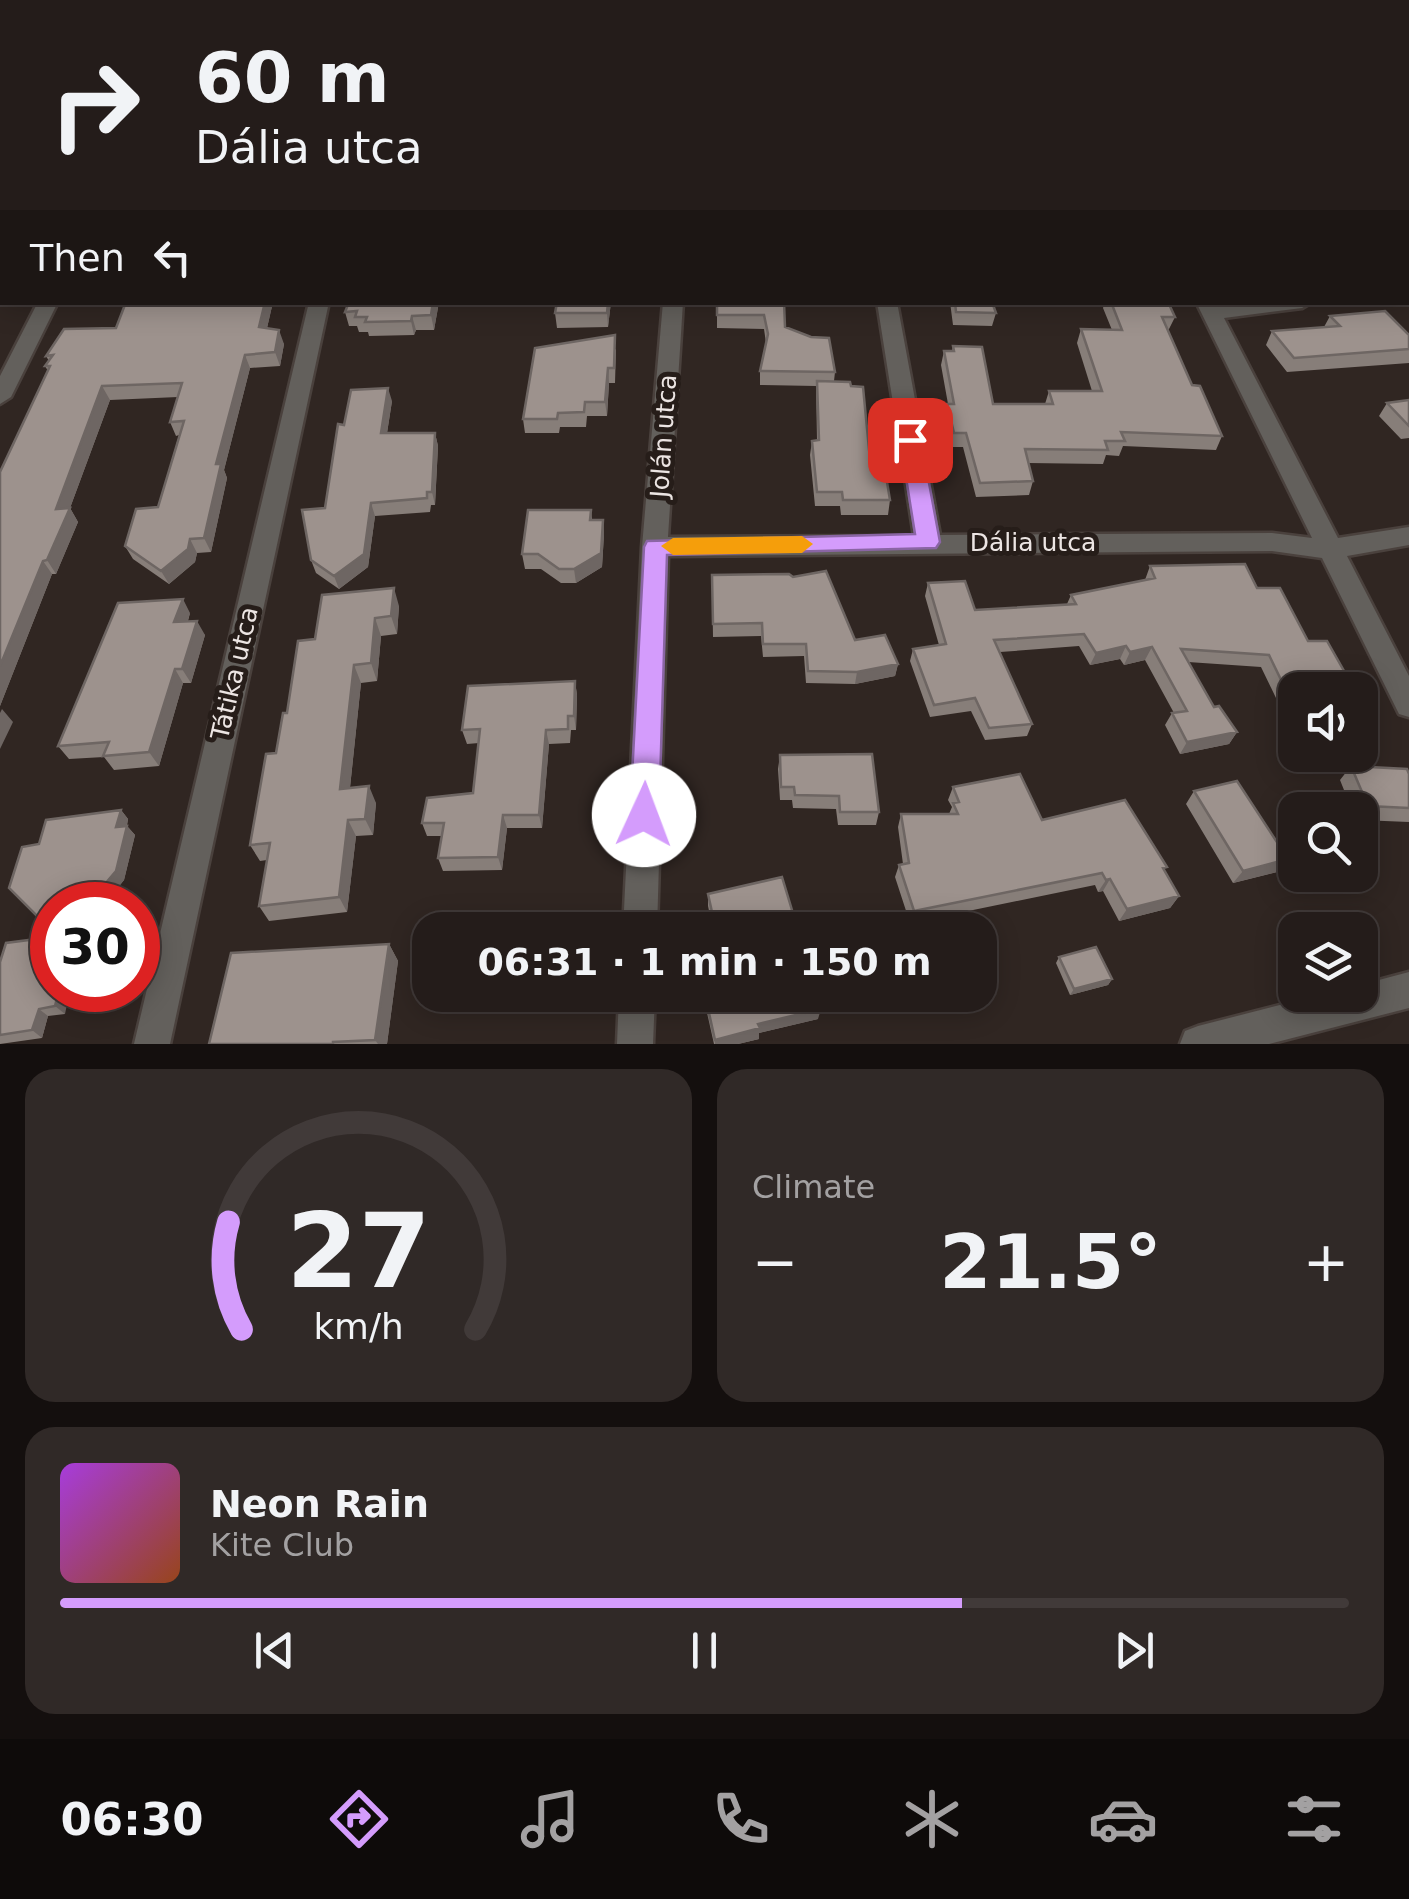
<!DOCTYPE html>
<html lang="en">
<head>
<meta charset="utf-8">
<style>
  :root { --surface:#241c1a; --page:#302927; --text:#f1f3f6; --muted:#a3a1a2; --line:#413a39; --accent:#d49cfc }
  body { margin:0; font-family:"DejaVu Sans",sans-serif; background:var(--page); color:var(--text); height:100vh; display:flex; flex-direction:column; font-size:38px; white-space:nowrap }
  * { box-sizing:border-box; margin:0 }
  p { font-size:32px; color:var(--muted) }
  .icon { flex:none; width:55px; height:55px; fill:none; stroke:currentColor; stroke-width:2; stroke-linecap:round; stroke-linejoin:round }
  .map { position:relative; height:1044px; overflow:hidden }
  .details { display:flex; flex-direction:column; gap:25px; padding:25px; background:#140f0e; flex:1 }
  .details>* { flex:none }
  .hud { position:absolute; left:0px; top:0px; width:1410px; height:305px; box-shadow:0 5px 25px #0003,0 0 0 2px var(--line); background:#241c1a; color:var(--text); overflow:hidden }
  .fabs { position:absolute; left:1278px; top:672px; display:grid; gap:20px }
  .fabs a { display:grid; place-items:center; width:100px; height:100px; border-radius:20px; background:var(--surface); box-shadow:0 5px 25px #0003,0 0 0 2px var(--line); font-size:50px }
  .speed { position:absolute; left:30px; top:882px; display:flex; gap:20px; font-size:50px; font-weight:700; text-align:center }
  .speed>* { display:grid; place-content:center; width:130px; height:130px; border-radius:50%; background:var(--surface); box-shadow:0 5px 25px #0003,0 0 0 2px var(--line); line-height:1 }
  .speed .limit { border:15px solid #d22; background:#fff; color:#111 }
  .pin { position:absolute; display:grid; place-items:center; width:85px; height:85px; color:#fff; margin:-42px; border-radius:20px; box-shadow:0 5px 15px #0006 }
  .me { position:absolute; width:110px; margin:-55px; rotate:2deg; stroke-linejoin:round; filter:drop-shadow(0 0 8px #0008) }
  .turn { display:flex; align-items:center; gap:35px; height:210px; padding:0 30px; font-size:45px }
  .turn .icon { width:130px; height:130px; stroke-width:2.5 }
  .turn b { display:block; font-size:70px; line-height:85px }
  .then { display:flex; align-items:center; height:95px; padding:0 30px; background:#0003; gap:20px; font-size:38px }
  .big { font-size:75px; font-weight:800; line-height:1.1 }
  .details .card { flex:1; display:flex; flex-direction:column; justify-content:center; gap:15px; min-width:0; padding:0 35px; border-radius:30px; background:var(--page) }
  .details .dial { align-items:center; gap:0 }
  .dial svg { height:260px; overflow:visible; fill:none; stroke:var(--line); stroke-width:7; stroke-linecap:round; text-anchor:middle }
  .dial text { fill:var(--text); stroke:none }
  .song { display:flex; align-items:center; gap:30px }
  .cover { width:120px; height:120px; border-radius:15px; background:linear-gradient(135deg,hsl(280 70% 55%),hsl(20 70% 35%)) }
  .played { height:10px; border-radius:5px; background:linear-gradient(90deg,var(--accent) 70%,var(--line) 70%) }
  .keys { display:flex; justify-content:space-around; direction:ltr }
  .heat { display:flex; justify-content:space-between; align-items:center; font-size:55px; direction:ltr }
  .details .tiles { flex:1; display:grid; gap:25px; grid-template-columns:1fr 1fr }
  .card:last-child { grid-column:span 2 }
  .trip { position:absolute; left:412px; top:912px; width:585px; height:100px; border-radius:30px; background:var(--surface); box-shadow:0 5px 25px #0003,0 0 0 2px var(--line); font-weight:800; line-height:100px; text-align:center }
  .tabs { display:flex; height:160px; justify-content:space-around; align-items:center; background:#0e0b0a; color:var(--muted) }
  .tabs .icon { width:70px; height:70px }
  .tabs .active { color:var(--accent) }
  .tabs b { font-size:45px; color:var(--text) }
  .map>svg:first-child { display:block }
</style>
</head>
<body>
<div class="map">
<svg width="1409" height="1044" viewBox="0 0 1409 1044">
  <rect width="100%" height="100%" fill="#302622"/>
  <path fill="#384432" d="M742,0H1409V29L1408,2Z"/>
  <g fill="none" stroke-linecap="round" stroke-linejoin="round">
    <g stroke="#4a413d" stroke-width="5">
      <path id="minor" d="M2,246V258L0,259V247Z
        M1408,284H1409V296H1408Z
        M38,302H58L11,397L0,404V376Z
        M309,302H329L170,1044H134Z
        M663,302H683L668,537L914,536L877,302H897L940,535L1272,533L1312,538L1196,302H1216L1218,306L1312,302L1302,308L1224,318L1338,538L1409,527V545L1347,556L1409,676V717L1399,714L1322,558L1272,551L668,556L657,930H623L642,547Z
        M619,995H655L653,1044H617Z"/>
    </g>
    <g stroke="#4a413d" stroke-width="5">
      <path id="tertiary" d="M1409,972V1008L1269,1044H1180L1185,1031L1198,1026L1319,995H1360V985Z"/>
    </g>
    <path stroke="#867d7a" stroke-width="4" stroke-dasharray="2.5 5" stroke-linecap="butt" d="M1087,0L1097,2"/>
    <use href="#minor" fill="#63605c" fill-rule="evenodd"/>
    <use href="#tertiary" fill="#63605c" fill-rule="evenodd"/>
  </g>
  <path fill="#877e79" d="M2,256V300H0V257Z
    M126,302H273L267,328L284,344L280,366L250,368L224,470L227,478L211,552L197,553L195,562L169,584L133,559L125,546L158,507L179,435L176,436L170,422L178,397L110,400L70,508L78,522L56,574H52L0,706V472L48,371L45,366L49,361L46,356L116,328Z
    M439,302L434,330H416L414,335L369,336L368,332H359L357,326H349L345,312Z
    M611,302L608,327L557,328L555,313Z
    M717,302H784L785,327L835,372L834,381L871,470L890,500L888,515H841L840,506H815L810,455L812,441L817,440L816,386L760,385V371L766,343L764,329L717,328Z
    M950,302H992L996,313L992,326L953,325Z
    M1105,302H1168L1175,317L1168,331L1192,385L1222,436L1216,450L1123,446L1119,456L1106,455L1103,464L1028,463L1033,481L1029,495L976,497L963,447H951L944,418L948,404L941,365L944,351H952L953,346L993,404H1045L1049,391H1092L1077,343L1081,329L1112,330L1103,308Z
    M1330,316L1409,335V363L1287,372L1266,345L1272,331L1324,327Z
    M616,349L615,383H609L607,416H587L586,427H560L559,433H525L523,419Z
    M1409,400V438L1401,439L1379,416L1387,403Z
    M392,401L387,433H435L438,446L435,505H431L430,512L375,516L368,567L339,589L316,573L311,560L325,508L344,425Z
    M591,510L592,520H603L604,534L602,567L576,583H561L541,569H525L522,554Z
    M1150,566L1257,588L1352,685L1348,690H1295V698H1276L1261,667L1188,662L1214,707L1237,732L1229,744L1180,754L1165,725L1172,713H1174L1145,660L1124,665L1120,659L1090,665L1079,646L1000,652L1032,724L1027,736L985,740L971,711L930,717L910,661L913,649L939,645L925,596L928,583L975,610L1067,604L1071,595L1145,580Z
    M712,575L855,640L898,664L895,676L855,684L806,683L804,656L763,657L761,636L713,637Z
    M399,606L397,634L381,636L377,681L361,683L350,788L376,803L373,835L356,836L347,912L269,921L259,906L267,860L260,861L250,845L287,713L315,639Z
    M190,613L188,621L205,635L191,683H183L159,766L114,770L104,757L69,759L58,746Z
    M575,681L577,695L576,730H571L570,743L549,744L542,828H507L502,870L443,871L438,858L442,836H427L422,823L473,793L479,743L467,744L462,730Z
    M780,755L879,812L876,825H838L836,809L793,808L792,800H780L778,769Z
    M1351,766L1409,774V822L1360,820V810H1352L1340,780Z
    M953,787L1042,820L1165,871L1179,896L1170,908L1119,921L1103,891L1098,892L1095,885L910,923L895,877L899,865L903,864L898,827L901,814H949L952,807L948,800Z
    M1194,791L1277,872L1233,883L1186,804Z
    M121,810L128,819L127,826L135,835L124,880L108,900L89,903L9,888L39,844Z
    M708,894L798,930H713L708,906Z
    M52,937L65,1014L48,1016L42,1038L0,1044V962Z
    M389,944L398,961L387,1044H209Z
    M1059,957L1112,979L1108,985L1070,995L1056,963Z
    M703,995H817L818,1019L759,1033V1039L738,1044H714Z"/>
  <path fill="#6e6663" d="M265,302H273L264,341L259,327Z
    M433,302H439L434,330L431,315Z
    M608,302H611L608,327L607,313Z
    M412,316L416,330L414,335L411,321Z
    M279,330L284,344L280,366L275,352Z
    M245,355L250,368L224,470L227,478L211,552L204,538L216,464Z
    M608,368L609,383L607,416L605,402Z
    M102,386L110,400L70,508L78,522L56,574L47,560L56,509Z
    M388,388L392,401L385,446L381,433Z
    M435,433L438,446L435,505L432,492Z
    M371,503L375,516L368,567L339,589L334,576Z
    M603,520L604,534L602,567L576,583L574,569Z
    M190,539L197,553L195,562L169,584L161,571Z
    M43,561L52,574L0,706V666Z
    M394,588L399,606L397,634L391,616Z
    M183,599L190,613L183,636L174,622Z
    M375,618L381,636L377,681L371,663Z
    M197,621L205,635L191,683L182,669Z
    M1126,646L1120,659L1090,665L1096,653Z
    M1152,647L1145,660L1124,665L1130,652Z
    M898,664L895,676L855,684L857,672Z
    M354,665L361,683L348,806L340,789Z
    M175,669L183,683L159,766L149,752Z
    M575,681L577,695L576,730L574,716Z
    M2,709L13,722L0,749V713Z
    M546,730L549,744L542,828L539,815Z
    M1237,732L1229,744L1180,754L1187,742Z
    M369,786L376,803L373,835L365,819Z
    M121,810L128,819L124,837L116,827Z
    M503,815L507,828L502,870L498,857Z
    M348,820L356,836L347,912L339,897Z
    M127,826L135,835L124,880L108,900L99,891Z
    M1288,859L1277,872L1233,883L1243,871Z
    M1110,879L1103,891L1098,892L1106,880Z
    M81,894L89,903V905H78Z
    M1179,896L1170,908L1119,921L1127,909Z
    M389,944L398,961L387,1044H378L375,1040Z
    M1112,979L1108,985L1070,995L1074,989Z
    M59,990H70L65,1014L55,1006Z
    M39,1009L48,1016L42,1038L32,1030Z
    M821,1009L818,1019L759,1033V1039L738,1044H715V1040L758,1024Z"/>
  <path fill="#9d928d" stroke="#6e6663" stroke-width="2.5" d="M1408,92L1409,94V178L1408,177Z
    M1409,202V234L1408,235V203Z
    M2,256V284L0,286V257Z
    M126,302H265L259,327L279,330L275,352L245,355L216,464H221L204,538L190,539L188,549L161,571L125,546L136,509L158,507L184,421L170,422L182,383L102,386L56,509L70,508L47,560L43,561L0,666V472L50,366H45L53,355L46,356L64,329L116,328Z
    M349,302H433L431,315L412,316L411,321L365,322L367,317H355L357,311L345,312Z
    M557,302H608L607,313H555Z
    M717,302H784L785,327L811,337L829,338L835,372L760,371L768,334L764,315H717Z
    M955,302H992L996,313L956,312Z
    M1111,302H1168L1175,317H1162L1192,385L1200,386L1222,436L1121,432L1125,441H1105L1108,450L1025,449L1033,481L980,483L966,433H954L947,404H954L944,351H954L953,346L982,347L993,404H1053L1049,391H1102L1081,329L1122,330Z
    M1385,311L1409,335V349L1294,358L1272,331L1340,326L1330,316Z
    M615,335L614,368H608L605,402H585L584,412L558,413L557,419H523L535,348Z
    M817,381L850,382L851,386L863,387L871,470H885L890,500H843L842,492H817L812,441L819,440Z
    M388,388L381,433H435L432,492H427V498L371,503L364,554L334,576L311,560L302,510L325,508L338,424L344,425L351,390Z
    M1409,400V426L1387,403Z
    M528,510H591L590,520H603L601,553L574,569H559L538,554H522Z
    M1245,564L1257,588H1280L1308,641H1327L1352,685L1284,686L1269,655L1181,649L1214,707L1219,706L1237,732L1187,742L1172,713L1187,711L1152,647L1130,652L1126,646L1096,653L1084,634L994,640L1032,724L989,728L975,698L934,705L913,649L946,644L928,583L965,581L975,610L1076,604L1071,595L1155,578L1150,566Z
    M826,571L855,640L885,635L898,664L857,672L808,671L806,644H763L762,623L713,624L712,575L789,574L793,577Z
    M394,588L391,616L375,618L371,663L354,665L340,789L369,786L365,819L348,820L339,897L259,906L270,843L250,845L266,754L276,753L283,713H287L298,641L315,639L322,595Z
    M183,599L174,622L197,621L182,669H175L149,752L103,756L109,742L58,746L118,603Z
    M575,681L574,716H568V729L546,730L539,815H503L498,857L438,858L444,823H422L427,798L473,793L480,729L462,730L468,686Z
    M872,754L879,812H840L839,796L795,795L794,787H781L780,755Z
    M1351,766L1407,769L1409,774V808L1368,806Z
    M1020,774L1042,820L1125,800L1167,867L1163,868L1179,896L1127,909L1110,879L1106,880L1102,873L914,911L899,865L909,863L901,814H958L953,803L959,802L953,787Z
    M1237,781L1288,859L1243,871L1194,791Z
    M121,810L116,827L127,826L116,871L99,891L81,894L78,905H52V931L9,888L22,847L39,844L46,820Z
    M782,877L798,930H716L708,894Z
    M52,937V990H59L55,1006L39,1009L32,1030L0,1035V962L6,943Z
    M389,944L375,1040L333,1042V1044H209L231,953Z
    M1096,947L1112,979L1074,989L1059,957Z
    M705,995H817L821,1009L758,1024L760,1028L715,1040Z"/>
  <path fill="#d49cfc" stroke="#8a65a4" stroke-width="2.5" d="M910,433L921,440L940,542L936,548L667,555L659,815L655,824L644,828L634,824L630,815L644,547L647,541L915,534L900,440Z"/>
  <path fill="#f59e0b" d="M802,536L813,544L802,553L673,555L661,546L673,538Z"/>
  <g text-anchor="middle" stroke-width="10" stroke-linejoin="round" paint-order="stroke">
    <g font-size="25" fill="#ece5e3" stroke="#261d19">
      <text transform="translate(663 436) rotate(-86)" y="9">Jolán utca</text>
      <text x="1033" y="551">Dália utca</text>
      <text transform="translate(234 673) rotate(-77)" y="9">Tátika utca</text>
    </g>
  </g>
</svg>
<div class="fabs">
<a><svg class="icon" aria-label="sound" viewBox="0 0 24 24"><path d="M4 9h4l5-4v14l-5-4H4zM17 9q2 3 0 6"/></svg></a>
<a><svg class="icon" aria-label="search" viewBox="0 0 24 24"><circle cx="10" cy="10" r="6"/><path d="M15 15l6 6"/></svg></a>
<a><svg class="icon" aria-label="layers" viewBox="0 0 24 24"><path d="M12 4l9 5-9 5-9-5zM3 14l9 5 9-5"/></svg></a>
</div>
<div class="speed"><div class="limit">30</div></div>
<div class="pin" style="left:910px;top:440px;background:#d93025"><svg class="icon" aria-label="arrive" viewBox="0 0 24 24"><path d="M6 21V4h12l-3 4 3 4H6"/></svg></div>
<svg class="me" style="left:644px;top:815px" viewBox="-20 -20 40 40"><circle r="19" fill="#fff"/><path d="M0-13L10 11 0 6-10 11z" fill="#d49cfc"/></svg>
<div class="trip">06:31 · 1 min · 150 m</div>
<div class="hud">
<div class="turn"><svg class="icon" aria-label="right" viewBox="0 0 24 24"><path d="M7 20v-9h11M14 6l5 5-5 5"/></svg><div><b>60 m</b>Dália utca</div></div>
<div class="then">Then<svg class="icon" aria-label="left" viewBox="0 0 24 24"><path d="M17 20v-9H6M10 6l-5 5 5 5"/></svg></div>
</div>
</div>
<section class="details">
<div class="tiles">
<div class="card dial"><svg viewBox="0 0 100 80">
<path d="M14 69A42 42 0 1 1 86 69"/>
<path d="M14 69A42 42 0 0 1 10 36" stroke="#d49cfc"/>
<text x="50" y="56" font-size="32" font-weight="700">27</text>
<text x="50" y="72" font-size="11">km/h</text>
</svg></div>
<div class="card"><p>Climate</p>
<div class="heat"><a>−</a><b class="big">21.5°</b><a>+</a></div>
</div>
<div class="card">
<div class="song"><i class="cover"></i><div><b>Neon Rain</b><p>Kite Club</p></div></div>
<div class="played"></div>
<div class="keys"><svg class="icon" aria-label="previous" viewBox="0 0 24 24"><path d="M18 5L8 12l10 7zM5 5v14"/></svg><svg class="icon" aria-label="pause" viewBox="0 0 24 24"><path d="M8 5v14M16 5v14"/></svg><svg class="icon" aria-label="next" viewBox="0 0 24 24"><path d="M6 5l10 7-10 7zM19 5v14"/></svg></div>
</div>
</div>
</section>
<nav class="tabs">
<b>06:30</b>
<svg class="icon active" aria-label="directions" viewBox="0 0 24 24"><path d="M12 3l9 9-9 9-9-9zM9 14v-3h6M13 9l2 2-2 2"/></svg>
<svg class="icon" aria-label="music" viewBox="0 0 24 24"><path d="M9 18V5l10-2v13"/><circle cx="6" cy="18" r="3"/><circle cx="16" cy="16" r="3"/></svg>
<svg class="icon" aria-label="phone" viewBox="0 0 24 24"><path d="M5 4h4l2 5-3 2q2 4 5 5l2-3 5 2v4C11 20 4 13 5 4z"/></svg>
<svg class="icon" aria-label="climate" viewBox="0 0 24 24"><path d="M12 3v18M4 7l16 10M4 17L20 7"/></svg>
<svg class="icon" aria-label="car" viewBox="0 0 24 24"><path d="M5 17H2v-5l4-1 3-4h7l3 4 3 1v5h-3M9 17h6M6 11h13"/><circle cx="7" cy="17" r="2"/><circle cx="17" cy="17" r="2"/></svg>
<svg class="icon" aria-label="filters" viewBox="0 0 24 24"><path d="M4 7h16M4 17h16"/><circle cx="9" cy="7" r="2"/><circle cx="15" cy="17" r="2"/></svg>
</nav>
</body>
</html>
